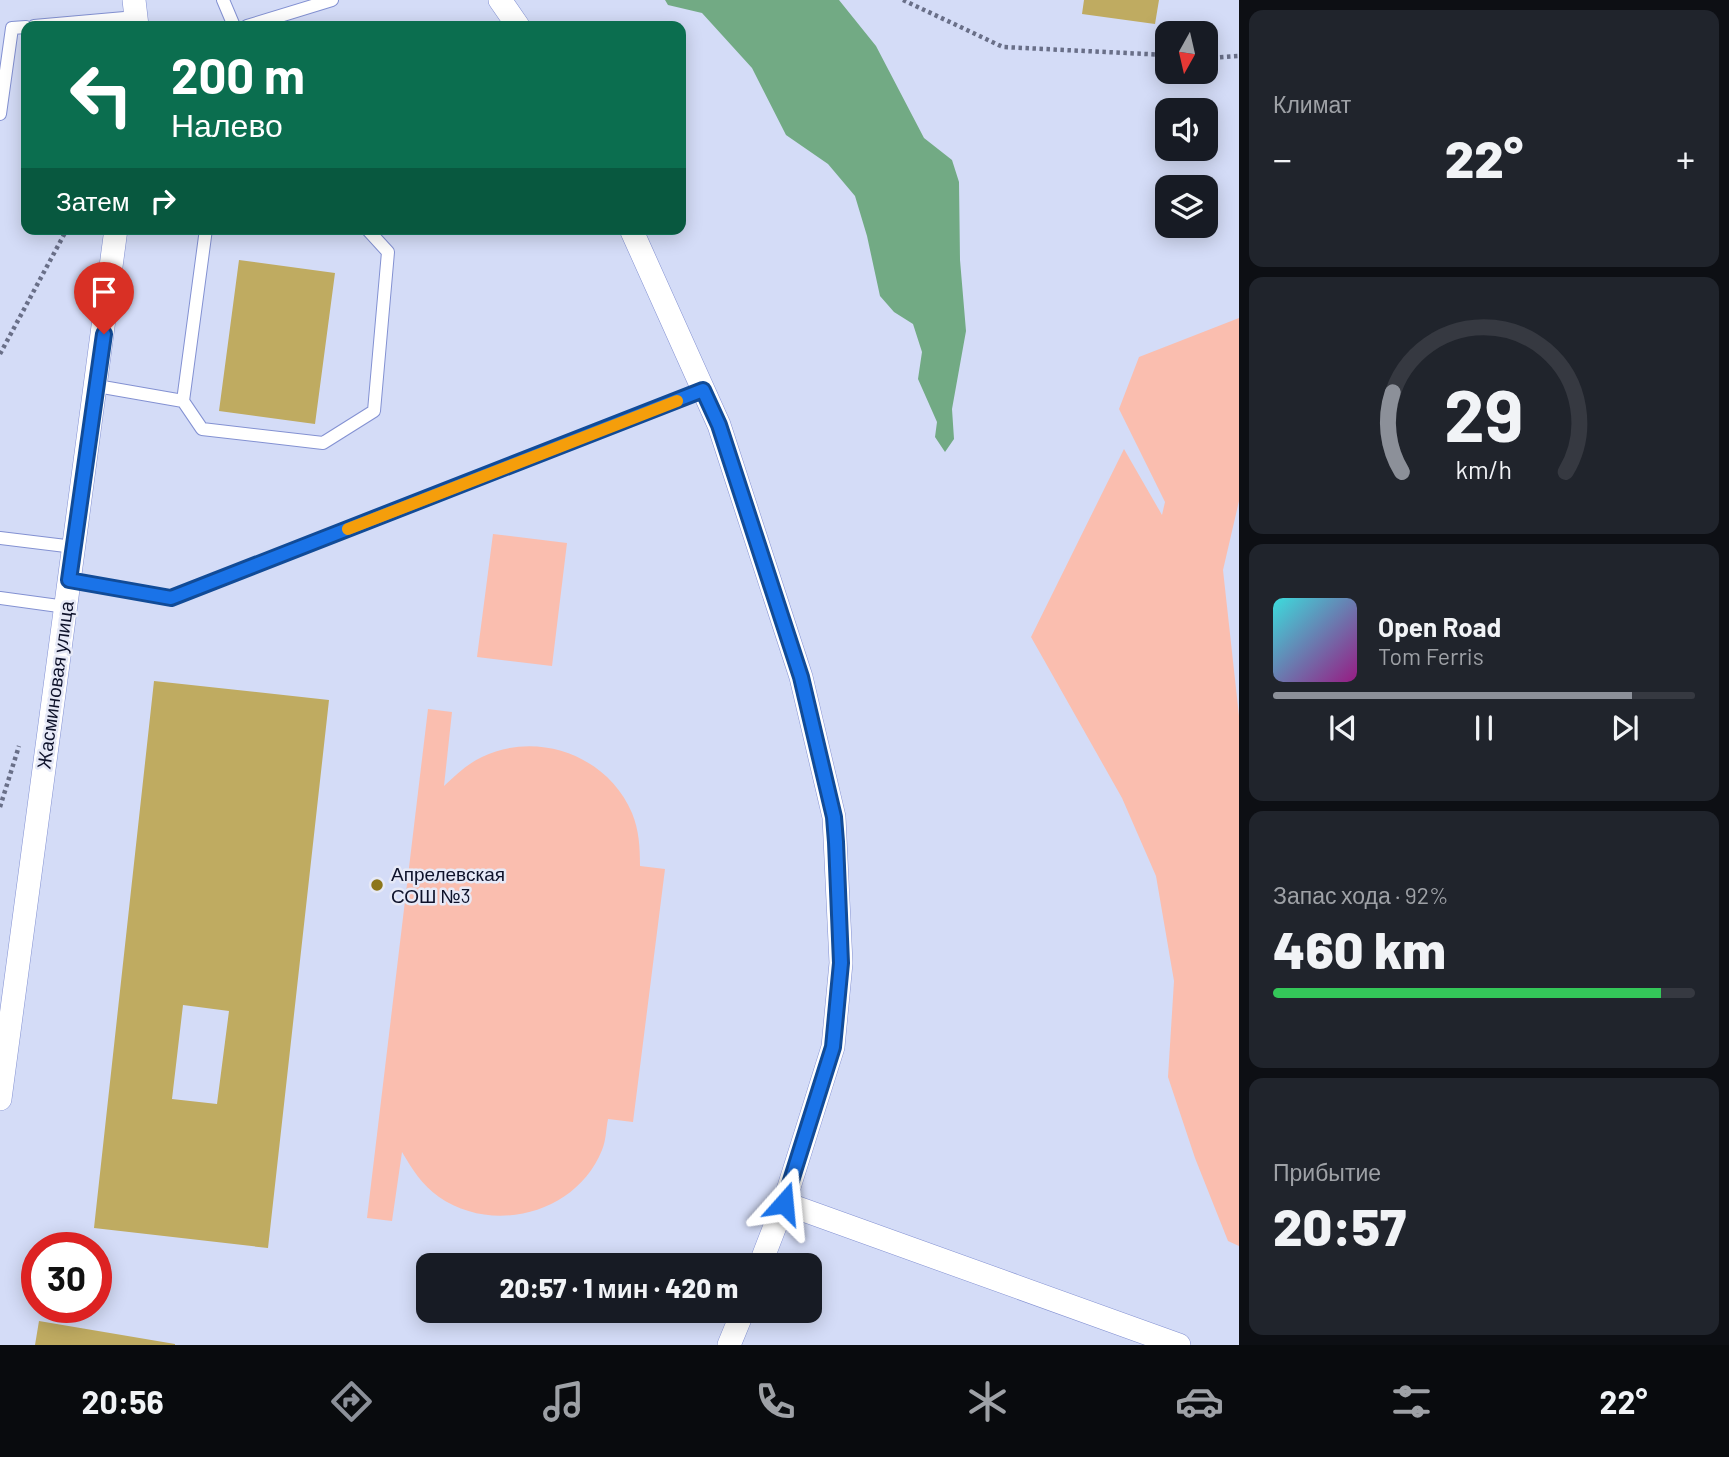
<!DOCTYPE html>
<html lang="ru">
<head>
<meta charset="utf-8">
<style>
  :root { --surface:#171b24; --page:#20242c; --text:#f1f3f6; --muted:#9ea1a6; --line:#363941; --accent:#8c9099 }
  body { margin:0; font-family:Barlow,sans-serif; background:var(--page); color:var(--text); height:100vh; display:flex; flex-direction:column; font-size:26px; white-space:nowrap }
  * { box-sizing:border-box; margin:0 }
  p { font-size:23px; color:var(--muted) }
  .icon { flex:none; width:38px; height:38px; fill:none; stroke:currentColor; stroke-width:2; stroke-linecap:round; stroke-linejoin:round }
  .map { position:relative; flex:1; overflow:hidden }
  .details { display:flex; flex-direction:column; gap:10px; padding:10px; background:#0d0f14; width:490px }
  .details>* { flex:none }
  .hud { position:absolute; left:21px; top:21px; width:665px; height:214px; border-radius:14px; box-shadow:0 4px 18px #0003; background:#0b6e4f; color:#fff; overflow:hidden }
  .needle { width:46px; rotate:188deg }
  .buttons { position:absolute; left:1155px; top:21px; display:grid; gap:14px }
  .buttons a { display:grid; place-items:center; width:63px; height:63px; border-radius:14px; background:var(--surface); box-shadow:0 4px 18px #0003; font-size:35px }
  .speed { position:absolute; left:21px; top:1232px; display:flex; gap:14px; font-size:35px; font-weight:700; text-align:center }
  .speed>* { display:grid; place-content:center; width:91px; height:91px; border-radius:50%; background:var(--surface); box-shadow:0 4px 18px #0003; line-height:1 }
  .speed .limit { border:10px solid #d22; background:#fff; color:#111 }
  .pin { position:absolute; display:grid; place-items:center; width:60px; height:60px; color:#fff; margin:-72px -30px; border-radius:50% 50% 50% 0; rotate:-45deg; box-shadow:0 0 7px #0007 }
  .pin .icon { rotate:45deg }
  .me { position:absolute; width:77px; margin:-38px; rotate:18deg; stroke-linejoin:round; filter:drop-shadow(0 0 5px #0008) }
  .turn { display:flex; align-items:center; gap:24px; height:147px; padding:0 35px; font-size:32px }
  .turn .icon { width:91px; height:91px; stroke-width:2.5 }
  .turn b { display:block; font-size:49px; line-height:60px }
  .then { display:flex; align-items:center; height:66px; padding:0 35px; background:#0003; gap:14px; font-size:26px }
  .big { font-size:52px; font-weight:800; line-height:1.1 }
  .details .tile { flex:1; display:flex; flex-direction:column; justify-content:center; gap:10px; min-width:0; padding:0 24px; border-radius:14px; background:var(--page) }
  .details .dial { align-items:center; gap:0 }
  .dial svg { height:182px; overflow:visible; fill:none; stroke:var(--line); stroke-width:7; stroke-linecap:round; text-anchor:middle }
  .dial text { fill:var(--text); stroke:none }
  .song { display:flex; align-items:center; gap:21px }
  .cover { width:84px; height:84px; border-radius:10px; background:linear-gradient(135deg,hsl(180 70% 55%),hsl(310 70% 35%)) }
  .played { height:7px; border-radius:4px; background:linear-gradient(90deg,var(--accent) 85%,var(--line) 85%) }
  .keys { display:flex; justify-content:space-around; direction:ltr }
  .heat { display:flex; justify-content:space-between; align-items:center; font-size:38px; direction:ltr }
  .charge { height:10px; border-radius:5px; background:linear-gradient(90deg,#34c759 92%,var(--line) 0) }
  .trip { position:absolute; left:416px; top:1253px; width:406px; height:70px; border-radius:14px; background:var(--surface); box-shadow:0 4px 18px #0003; font-weight:800; line-height:70px; text-align:center }
  .tabs { display:flex; height:112px; justify-content:space-around; align-items:center; background:#090b0e; color:var(--muted) }
  .tabs .icon { width:49px; height:49px }
  .tabs .active { color:var(--accent) }
  .tabs b { font-size:32px; color:var(--text) }
  main { display:flex; flex:1; min-height:0 }
  .map>svg:first-child { display:block }
</style>
</head>
<body>
<main>
<div class="map">
<svg width="1239" height="1345" viewBox="0 0 1239 1345">
  <rect width="100%" height="100%" fill="#d4dcf7"/>
  <path fill="#fabeaf" d="M1239,318V501L1223,570L1239,716V1246L1228,1241L1195,1158L1168,1077L1174,981L1156,876L1122,798L1031,637L1124,449L1162,515L1165,502L1119,409L1139,357Z
    M493,534L567,543L552,666L477,657Z
    M428,709L452,712L444,786C456,775 467,764 482,757C538,730 608,756 632,813C639,830 640,847 640,866L665,869L633,1122L608,1119C606,1129 606,1141 602,1150C577,1213 494,1235 439,1197C422,1185 412,1169 402,1152L392,1221L367,1218Z"/>
  <path fill="#72aa84" d="M665,0H839L876,46L924,138L952,160L959,182L960,260L966,331L952,409L954,439L945,452L935,437L937,422L918,379L922,352L913,324L894,312L880,296L867,236L855,196L828,164L786,135L752,68L702,13L668,5Z"/>
  <path fill="#bfab61" fill-rule="evenodd" d="M1084,0H1159L1155,24L1082,14Z
    M239,260L335,273L315,424L219,411Z
    M154,681L329,700L268,1248L94,1228ZM183,1005L229,1011L217,1104L172,1099Z
    M39,1321L175,1344V1345H35Z"/>
  <g fill="none" stroke-linecap="round" stroke-linejoin="round">
    <g stroke="#8391d2" stroke-width="14">
      <path id="lane" d="M223,0L234,26
        M34,26L136,17
        M247,26L332,0
        M0,114L12,28L26,27
        M206,229L183,401L202,429L323,443L374,411L388,252L367,229
        M97,386L183,401
        M0,538L74,547
        M69,580L171,599L703,390
        M0,598L66,607"/>
    </g>
    <g stroke="#8391d2" stroke-width="24">
      <path id="street" d="M134,0L137,26
        M500,0L518,26
        M631,229L719,425L801,677L834,817L841,963L833,1047L784,1203
        M0,1099L116,229
        M760,1265L784,1203L1179,1345
        M729,1345L743,1311"/>
    </g>
    <path stroke="#696f88" stroke-width="4.5" stroke-dasharray="3.5 3.5" stroke-linecap="butt" d="M903,0L1003,47L1167,55
      M1206,58L1239,56
      M0,354L67,229
      M0,807L19,746"/>
    <use href="#lane" stroke="#fff" stroke-width="12"/>
    <use href="#street" stroke="#fff" stroke-width="23"/>
  </g>
  <g fill="none" stroke-linecap="round" stroke-linejoin="round">
    <g stroke="#114b97" stroke-width="18">
      <path id="route" d="M104,334L69,580L171,598L703,390L719,425L801,677L834,817L836,842L841,963L833,1047L784,1203"/>
    </g>
    <use href="#route" stroke="#1a73e8" stroke-width="12"/>
    <path stroke="#f59e0b" stroke-width="12" d="M348,529L677,401"/>
  </g>
  <circle fill="#8c761a" stroke="#e6e9f7" stroke-width="2.5" cx="377" cy="885" r="7"/>
  <g text-anchor="middle" stroke-width="5" stroke-linejoin="round" paint-order="stroke">
    <g font-size="19" fill="#0e122a" stroke="#e6e9f7">
      <text transform="translate(55 685) rotate(-82)" y="7">Жасминовая улица</text>
    </g>
    <g font-size="19" fill="#0e122a" stroke="#e6e9f7" text-anchor="start">
      <text x="391" y="881">Апрелевская<tspan x="391" dy="22">СОШ №3</tspan></text>
    </g>
  </g>
</svg>
<div class="buttons">
<a><svg class="needle" viewBox="-14 -14 28 28"><path d="M0-13l5 13h-10z" fill="#e53935"/><path d="M0 13l5-13h-10z" fill="#9ea1a6"/></svg></a>
<a><svg class="icon" aria-label="sound" viewBox="0 0 24 24"><path d="M4 9h4l5-4v14l-5-4H4zM17 9q2 3 0 6"/></svg></a>
<a><svg class="icon" aria-label="layers" viewBox="0 0 24 24"><path d="M12 4l9 5-9 5-9-5zM3 14l9 5 9-5"/></svg></a>
</div>
<div class="speed"><div class="limit">30</div></div>
<div class="pin" style="left:104px;top:334px;background:#d93025"><svg class="icon" aria-label="arrive" viewBox="0 0 24 24"><path d="M6 21V4h12l-3 4 3 4H6"/></svg></div>
<svg class="me" style="left:784px;top:1203px" viewBox="-20 -20 40 40"><path d="M0-17L14 15 0 8-14 15z" fill="#1a73e8" stroke="#fff" stroke-width="4"/></svg>
<div class="trip">20:57 · 1 мин · 420 m</div>
<div class="hud">
<div class="turn"><svg class="icon" aria-label="left" viewBox="0 0 24 24"><path d="M17 20v-9H6M10 6l-5 5 5 5"/></svg><div><b>200 m</b>Налево</div></div>
<div class="then">Затем<svg class="icon" aria-label="right" viewBox="0 0 24 24"><path d="M7 20v-9h11M14 6l5 5-5 5"/></svg></div>
</div>
</div>
<section class="details">
<div class="tile"><p>Климат</p>
<div class="heat"><a>−</a><b class="big">22°</b><a>+</a></div>
</div>
<div class="tile dial"><svg viewBox="0 0 100 80">
<path d="M14 69A42 42 0 1 1 86 69"/>
<path d="M14 69A42 42 0 0 1 10 34" stroke="#8c9099"/>
<text x="50" y="56" font-size="32" font-weight="700">29</text>
<text x="50" y="72" font-size="11">km/h</text>
</svg></div>
<div class="tile">
<div class="song"><i class="cover"></i><div><b>Open Road</b><p>Tom Ferris</p></div></div>
<div class="played"></div>
<div class="keys"><svg class="icon" aria-label="previous" viewBox="0 0 24 24"><path d="M18 5L8 12l10 7zM5 5v14"/></svg><svg class="icon" aria-label="pause" viewBox="0 0 24 24"><path d="M8 5v14M16 5v14"/></svg><svg class="icon" aria-label="next" viewBox="0 0 24 24"><path d="M6 5l10 7-10 7zM19 5v14"/></svg></div>
</div>
<div class="tile"><p>Запас хода · 92%</p><b class="big">460 km</b><div class="charge"></div></div>
<div class="tile"><p>Прибытие</p><b class="big">20:57</b></div>
</section>
</main>
<nav class="tabs">
<b>20:56</b>
<svg class="icon active" aria-label="directions" viewBox="0 0 24 24"><path d="M12 3l9 9-9 9-9-9zM9 14v-3h6M13 9l2 2-2 2"/></svg>
<svg class="icon" aria-label="music" viewBox="0 0 24 24"><path d="M9 18V5l10-2v13"/><circle cx="6" cy="18" r="3"/><circle cx="16" cy="16" r="3"/></svg>
<svg class="icon" aria-label="phone" viewBox="0 0 24 24"><path d="M5 4h4l2 5-3 2q2 4 5 5l2-3 5 2v4C11 20 4 13 5 4z"/></svg>
<svg class="icon" aria-label="climate" viewBox="0 0 24 24"><path d="M12 3v18M4 7l16 10M4 17L20 7"/></svg>
<svg class="icon" aria-label="car" viewBox="0 0 24 24"><path d="M5 17H2v-5l4-1 3-4h7l3 4 3 1v5h-3M9 17h6M6 11h13"/><circle cx="7" cy="17" r="2"/><circle cx="17" cy="17" r="2"/></svg>
<svg class="icon" aria-label="filters" viewBox="0 0 24 24"><path d="M4 7h16M4 17h16"/><circle cx="9" cy="7" r="2"/><circle cx="15" cy="17" r="2"/></svg>
<b>22°</b>
</nav>
</body>
</html>
